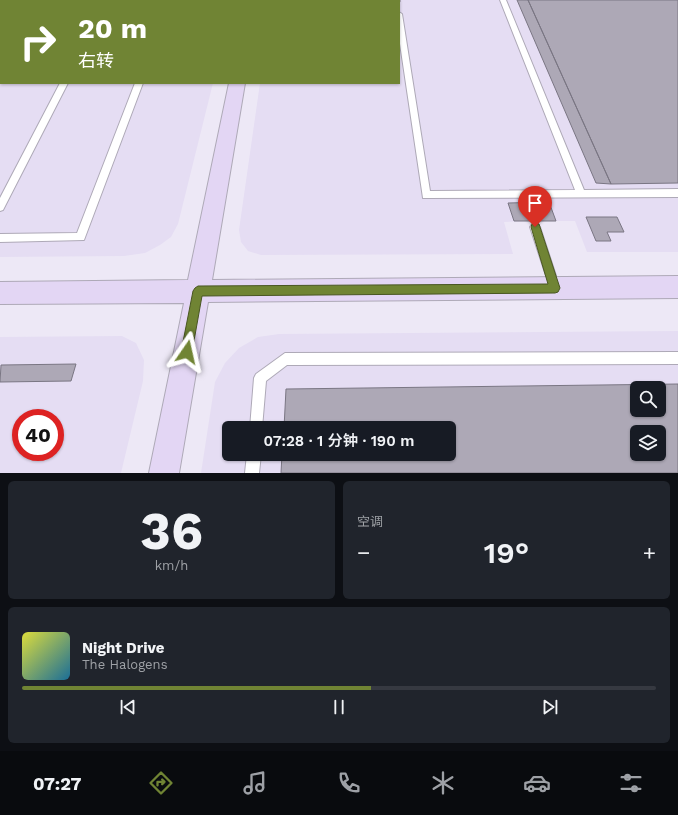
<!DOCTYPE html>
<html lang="zh">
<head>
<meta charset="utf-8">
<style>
  :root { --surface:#171b24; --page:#20242c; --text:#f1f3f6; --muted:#9ea1a6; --line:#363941; --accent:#708434 }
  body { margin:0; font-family:"Work Sans","Noto Sans SC",sans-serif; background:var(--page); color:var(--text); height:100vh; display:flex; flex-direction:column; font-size:15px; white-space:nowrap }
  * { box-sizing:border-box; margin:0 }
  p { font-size:13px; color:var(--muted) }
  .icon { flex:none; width:22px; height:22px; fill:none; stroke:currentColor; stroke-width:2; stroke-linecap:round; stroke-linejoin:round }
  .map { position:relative; height:473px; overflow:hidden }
  .drawer { display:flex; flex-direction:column; gap:8px; padding:8px; background:#0d0f14; flex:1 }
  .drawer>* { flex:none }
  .guide { position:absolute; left:0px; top:0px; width:400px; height:84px; box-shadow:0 1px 3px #0004; background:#708434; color:#fff; overflow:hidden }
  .buttons { position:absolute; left:630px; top:381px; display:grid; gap:8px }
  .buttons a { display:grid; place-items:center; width:36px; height:36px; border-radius:6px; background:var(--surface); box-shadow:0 1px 3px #0004; font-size:20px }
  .speed { position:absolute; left:12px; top:409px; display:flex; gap:8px; font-size:20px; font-weight:700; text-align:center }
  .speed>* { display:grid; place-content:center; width:52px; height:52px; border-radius:50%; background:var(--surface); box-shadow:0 1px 3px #0004; line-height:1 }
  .speed .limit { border:6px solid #d22; background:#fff; color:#111 }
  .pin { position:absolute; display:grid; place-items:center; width:34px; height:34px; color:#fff; margin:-41px -17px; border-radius:50% 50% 50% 0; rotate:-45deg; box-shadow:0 0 4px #0007 }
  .pin .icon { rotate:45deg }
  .me { position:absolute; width:44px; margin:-22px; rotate:11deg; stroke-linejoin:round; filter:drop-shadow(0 0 3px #0008) }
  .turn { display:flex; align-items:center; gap:14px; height:84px; padding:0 12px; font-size:18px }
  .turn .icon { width:52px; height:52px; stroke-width:2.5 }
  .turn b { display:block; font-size:28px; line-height:34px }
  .big { font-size:30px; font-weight:600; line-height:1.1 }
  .drawer .tile { flex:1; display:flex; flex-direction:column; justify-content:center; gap:6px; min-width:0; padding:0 14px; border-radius:6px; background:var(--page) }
  .drawer .dial { align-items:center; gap:0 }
  .dial b { font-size:52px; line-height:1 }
  .song { display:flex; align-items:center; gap:12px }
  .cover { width:48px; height:48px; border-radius:6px; background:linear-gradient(135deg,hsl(60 70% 55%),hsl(200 70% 35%)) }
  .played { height:4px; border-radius:2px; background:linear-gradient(90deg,var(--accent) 55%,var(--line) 55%) }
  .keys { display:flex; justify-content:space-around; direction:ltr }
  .heat { display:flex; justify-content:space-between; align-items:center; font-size:22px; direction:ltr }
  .drawer .tiles { flex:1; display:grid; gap:8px; grid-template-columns:1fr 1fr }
  .tile:last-child { grid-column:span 2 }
  .trip { position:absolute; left:222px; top:421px; width:234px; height:40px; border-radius:6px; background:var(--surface); box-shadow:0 1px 3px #0004; font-weight:600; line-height:40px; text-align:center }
  .dock { display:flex; height:64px; justify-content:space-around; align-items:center; background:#090b0e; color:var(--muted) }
  .dock .icon { width:28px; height:28px }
  .dock .on { color:var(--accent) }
  .dock b { font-size:18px; color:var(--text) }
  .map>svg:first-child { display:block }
</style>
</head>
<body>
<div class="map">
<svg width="678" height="473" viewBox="0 0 678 473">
  <rect width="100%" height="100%" fill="#ede8f6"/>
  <path fill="#e5ddf3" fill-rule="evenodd" d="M0,0H232L1,1V83H213L178,224L171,237L160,245L145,253L124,256L0,257Z
    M273,0H678V252H587L575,221H534L504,222L513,254L261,255L248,251L241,242L239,230L260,83H399V1Z
    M678,331V473H201L215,382L225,363L239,348L258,337L279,334ZM637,388H659V410H637ZM229,428H449V454H229ZM637,432H659V454H637Z
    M122,336L136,343L144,360L143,381L121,473H0V337ZM21,418H55V452H21Z"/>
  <path fill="#ada8b6" stroke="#7a7683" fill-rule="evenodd" d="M517,0H528L611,184L596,183Z
    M528,0H678V183L611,184Z
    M549,202L556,221H514L508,203Z
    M586,217H617L624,232H607L611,241H596Z
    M76,364L71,381L0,382L1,365Z
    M678,384V473H281L282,454H449V428H284L286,389ZM637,388H659V410H637ZM637,432H659V454H637Z"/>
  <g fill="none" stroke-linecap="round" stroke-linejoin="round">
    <g stroke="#aea9b7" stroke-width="2">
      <path id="lane" d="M20,0H27L20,1Z
        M103,0H110L103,1Z
        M167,0H173V1H167Z
        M394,0H400V1L399,2V1Z
        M500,0H506L584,190L678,189V197L423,198L399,37V12L402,14L430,191L575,190Z
        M0,29H1L0,35Z
        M60,83H68L3,210L0,211V198Z
        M135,83H143L84,240L0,242V234L77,233Z
        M535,223L538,224L540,227L560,288L559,292L555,293L551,292L550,288L530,227L532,224Z
        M678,352V364L287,365L266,381L262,428H250L254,378L256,374L285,353Z
        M247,454H261L259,473H245Z"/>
    </g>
    <g stroke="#aea9b7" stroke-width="2">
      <path id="secondary" d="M246,0H260V1H246Z
        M229,83H245L212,280L678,276V298L208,302L179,473H149L184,303L0,304V282L188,280Z"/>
    </g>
    <use href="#lane" fill="#fff" fill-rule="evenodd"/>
    <use href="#secondary" fill="#e3d6f4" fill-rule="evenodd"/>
  </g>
  <path fill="#708434" stroke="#495622" d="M535,223L539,224L540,227L560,288L558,292L555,293L202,296L192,352L190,356L187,357L183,356L181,352L193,291L195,288L198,286L548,284L531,227L532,224Z"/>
</svg>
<div class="buttons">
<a><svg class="icon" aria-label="search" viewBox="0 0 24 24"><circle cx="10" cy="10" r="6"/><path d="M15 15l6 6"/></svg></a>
<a><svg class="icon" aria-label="layers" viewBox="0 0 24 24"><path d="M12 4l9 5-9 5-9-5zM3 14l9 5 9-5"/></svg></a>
</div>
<div class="speed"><div class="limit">40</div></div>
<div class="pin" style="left:535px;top:227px;background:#d93025"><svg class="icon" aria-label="arrive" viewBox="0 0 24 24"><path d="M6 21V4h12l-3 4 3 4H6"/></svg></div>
<svg class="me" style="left:187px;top:352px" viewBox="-20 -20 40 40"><path d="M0-17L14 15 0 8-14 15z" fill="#708434" stroke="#fff" stroke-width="4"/></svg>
<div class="trip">07:28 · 1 分钟 · 190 m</div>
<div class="guide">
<div class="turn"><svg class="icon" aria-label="right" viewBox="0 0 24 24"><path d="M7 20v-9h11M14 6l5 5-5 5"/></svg><div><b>20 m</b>右转</div></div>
</div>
</div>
<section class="drawer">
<div class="tiles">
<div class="tile dial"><b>36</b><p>km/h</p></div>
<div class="tile"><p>空调</p>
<div class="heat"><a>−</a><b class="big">19°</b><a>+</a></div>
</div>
<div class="tile">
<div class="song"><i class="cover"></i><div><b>Night Drive</b><p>The Halogens</p></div></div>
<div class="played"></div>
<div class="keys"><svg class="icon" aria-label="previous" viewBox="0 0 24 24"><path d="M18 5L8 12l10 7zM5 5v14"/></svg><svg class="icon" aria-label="pause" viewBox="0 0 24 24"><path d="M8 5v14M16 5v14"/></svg><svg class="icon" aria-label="next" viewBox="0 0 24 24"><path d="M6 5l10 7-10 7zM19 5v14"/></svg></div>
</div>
</div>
</section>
<nav class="dock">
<b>07:27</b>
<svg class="icon on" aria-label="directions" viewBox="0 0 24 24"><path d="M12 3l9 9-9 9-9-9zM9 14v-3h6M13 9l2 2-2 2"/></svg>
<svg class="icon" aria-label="music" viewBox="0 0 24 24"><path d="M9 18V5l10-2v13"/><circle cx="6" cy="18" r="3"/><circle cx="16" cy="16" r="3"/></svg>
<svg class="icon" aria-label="phone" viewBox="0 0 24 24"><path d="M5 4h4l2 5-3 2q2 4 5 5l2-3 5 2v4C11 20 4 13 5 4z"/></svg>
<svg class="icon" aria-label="climate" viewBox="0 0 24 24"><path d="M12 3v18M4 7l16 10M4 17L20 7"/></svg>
<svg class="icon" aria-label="car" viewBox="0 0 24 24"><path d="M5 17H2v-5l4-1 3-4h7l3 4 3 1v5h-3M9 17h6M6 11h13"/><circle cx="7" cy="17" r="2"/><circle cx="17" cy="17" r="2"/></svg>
<svg class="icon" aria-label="filters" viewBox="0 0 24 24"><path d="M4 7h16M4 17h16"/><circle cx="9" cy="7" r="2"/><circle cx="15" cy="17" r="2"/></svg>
</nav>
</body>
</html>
